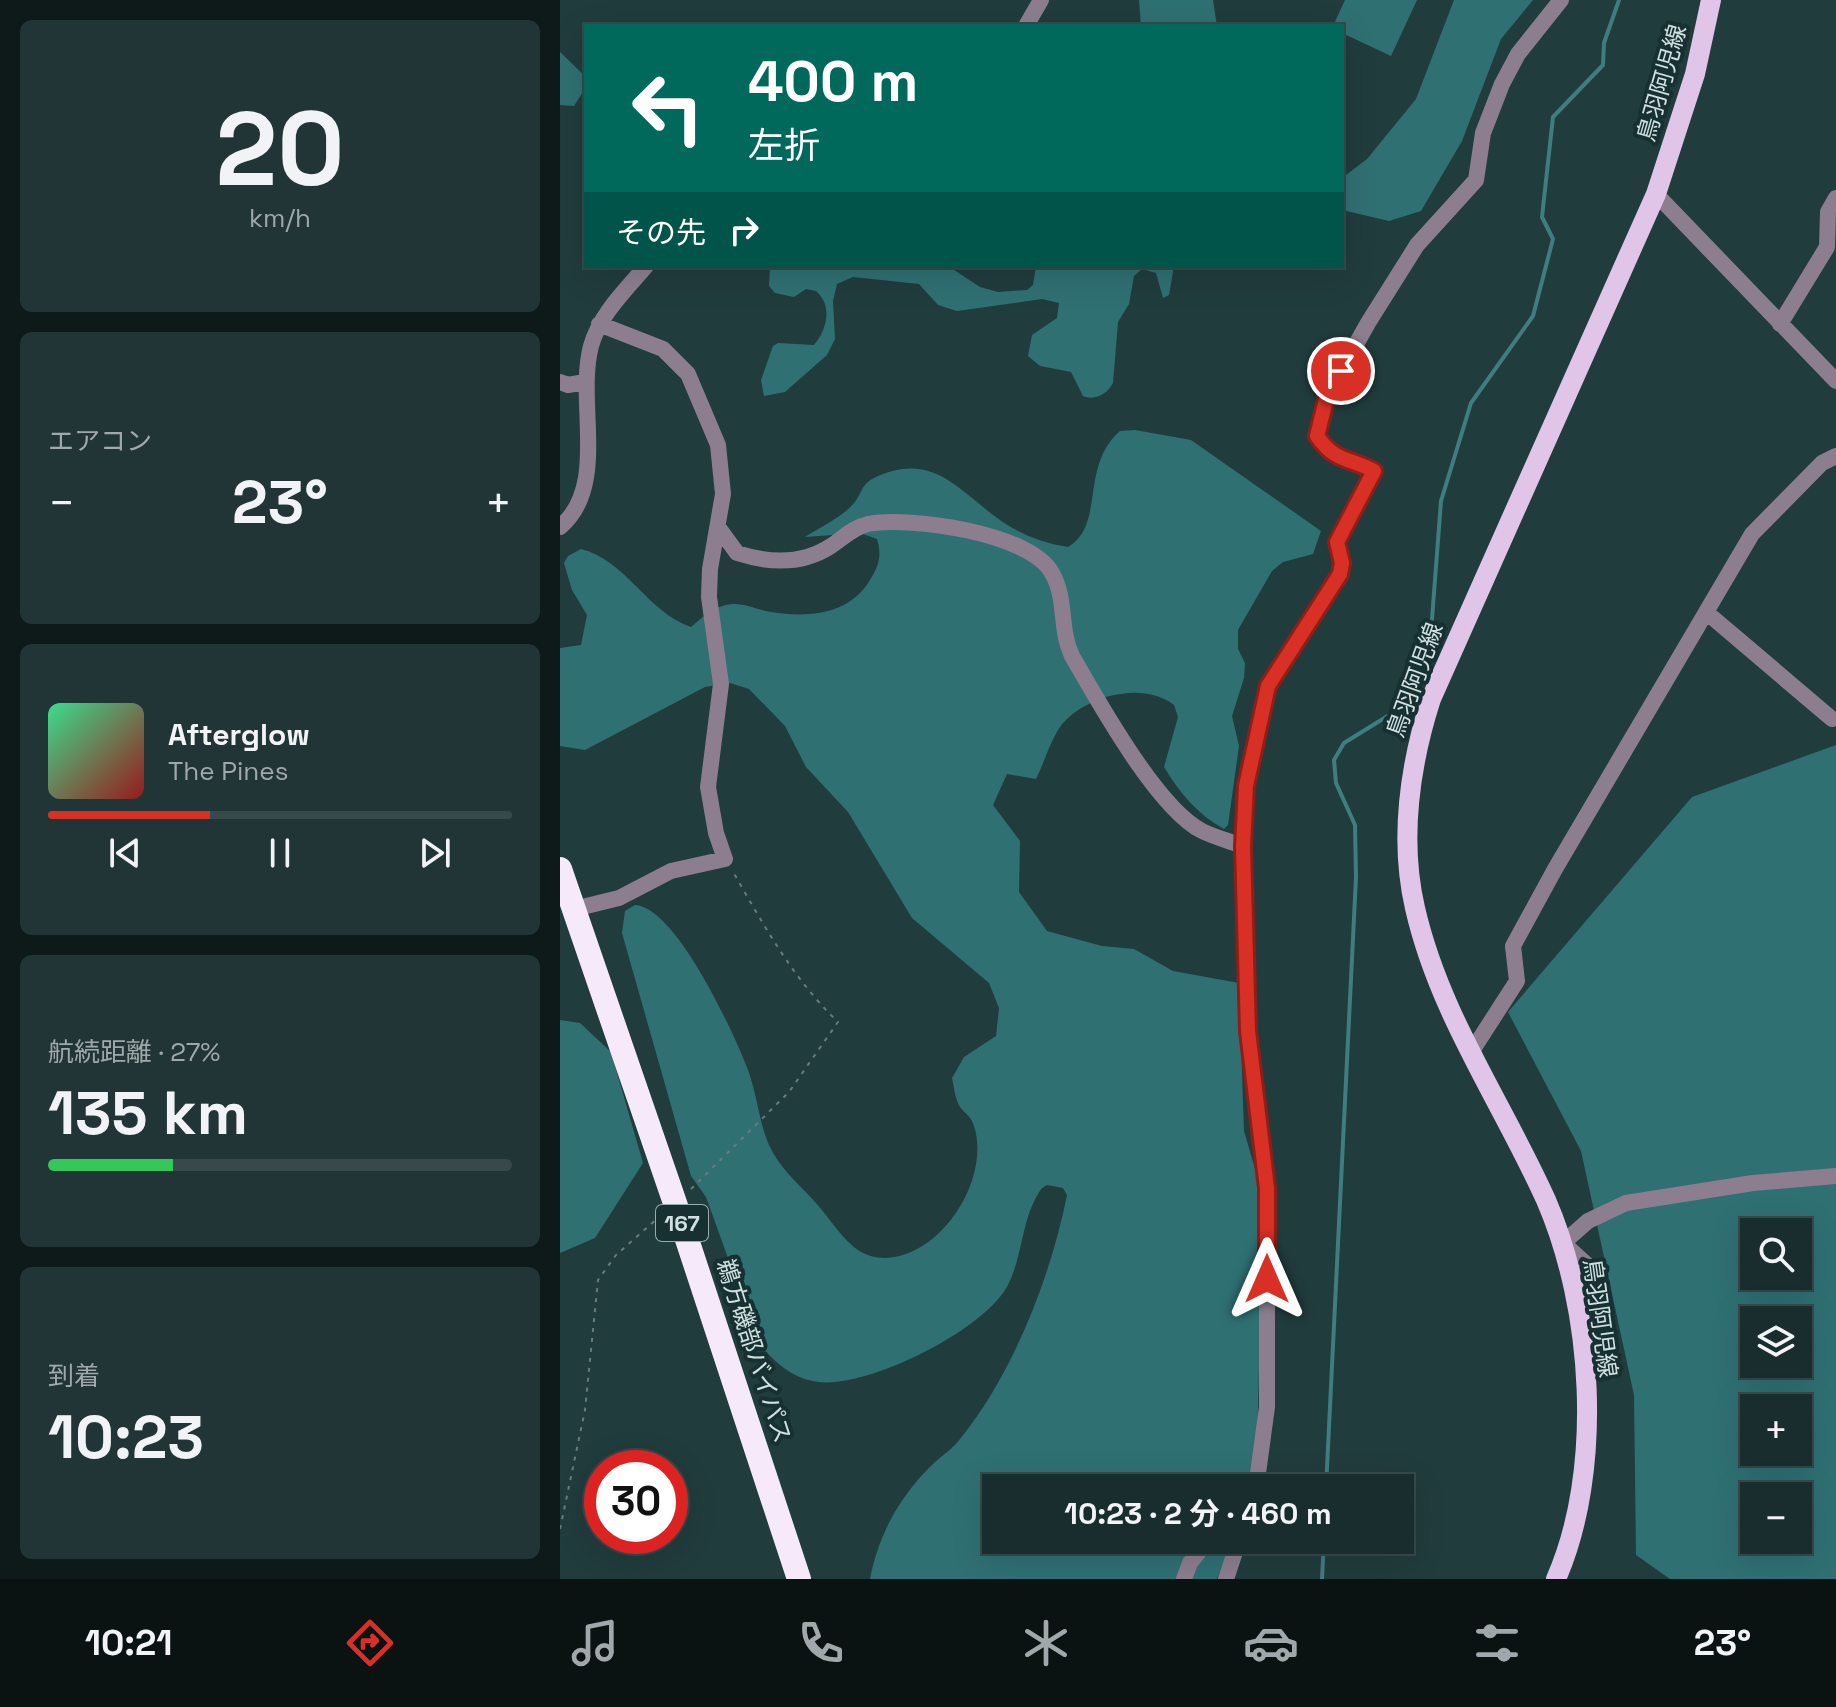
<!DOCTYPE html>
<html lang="ja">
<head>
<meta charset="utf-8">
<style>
  :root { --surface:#192d2e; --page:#223536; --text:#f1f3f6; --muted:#9fa8aa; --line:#37494a; --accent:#d93025 }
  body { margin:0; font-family:"Space Grotesk","Noto Sans JP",sans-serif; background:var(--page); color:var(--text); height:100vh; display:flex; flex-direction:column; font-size:30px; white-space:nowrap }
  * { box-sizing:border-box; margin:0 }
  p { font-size:26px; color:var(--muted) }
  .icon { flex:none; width:44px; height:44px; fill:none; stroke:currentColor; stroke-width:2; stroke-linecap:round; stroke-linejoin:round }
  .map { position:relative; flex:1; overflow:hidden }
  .sheet { display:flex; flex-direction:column; gap:20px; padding:20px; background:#0e1919; width:560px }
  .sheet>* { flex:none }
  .guide { position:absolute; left:24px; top:24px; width:760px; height:244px; border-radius:0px; box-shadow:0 8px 32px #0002,0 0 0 2px var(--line); background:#00695c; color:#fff; overflow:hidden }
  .controls { position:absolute; left:1180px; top:1218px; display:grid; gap:16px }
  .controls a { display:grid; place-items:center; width:72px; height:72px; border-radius:0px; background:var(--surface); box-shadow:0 8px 32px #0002,0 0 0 2px var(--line); font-size:40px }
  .speed { position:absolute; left:24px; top:1450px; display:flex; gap:16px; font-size:40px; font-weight:700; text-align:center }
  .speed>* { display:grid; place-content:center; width:104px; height:104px; border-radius:50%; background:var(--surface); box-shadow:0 8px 32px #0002,0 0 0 2px var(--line); line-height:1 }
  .speed .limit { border:12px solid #d22; background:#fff; color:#111 }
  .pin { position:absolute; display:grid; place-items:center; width:68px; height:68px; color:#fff; margin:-34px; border:4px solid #fff; border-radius:50%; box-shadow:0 2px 8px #0007 }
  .me { position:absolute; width:88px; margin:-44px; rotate:0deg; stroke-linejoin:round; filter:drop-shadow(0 0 6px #0008) }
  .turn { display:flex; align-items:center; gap:28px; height:168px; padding:0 32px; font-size:36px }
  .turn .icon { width:104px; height:104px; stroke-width:2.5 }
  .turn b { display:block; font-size:56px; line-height:68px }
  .then { display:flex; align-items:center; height:76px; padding:0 32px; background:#0003; gap:16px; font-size:30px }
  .big { font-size:60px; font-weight:700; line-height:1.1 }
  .sheet .tile { flex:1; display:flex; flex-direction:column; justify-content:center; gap:12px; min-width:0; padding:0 28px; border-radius:12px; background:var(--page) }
  .sheet .dial { align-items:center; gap:0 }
  .dial b { font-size:104px; line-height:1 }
  .song { display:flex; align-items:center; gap:24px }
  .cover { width:96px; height:96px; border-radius:12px; background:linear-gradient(135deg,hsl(150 70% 55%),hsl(0 70% 35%)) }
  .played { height:8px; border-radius:4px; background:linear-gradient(90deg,var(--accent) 35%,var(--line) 35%) }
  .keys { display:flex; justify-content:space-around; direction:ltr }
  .heat { display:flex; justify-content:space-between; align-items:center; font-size:44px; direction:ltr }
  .charge { height:12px; border-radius:6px; background:linear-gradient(90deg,#34c759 27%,var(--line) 0) }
  .trip { position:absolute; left:422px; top:1474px; width:432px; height:80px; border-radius:0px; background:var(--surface); box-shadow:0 8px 32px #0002,0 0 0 2px var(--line); font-weight:700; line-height:80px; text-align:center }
  .dock { display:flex; height:128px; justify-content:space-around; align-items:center; background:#0a1212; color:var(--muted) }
  .dock .icon { width:56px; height:56px }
  .dock .selected { color:var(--accent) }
  .dock b { font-size:36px; color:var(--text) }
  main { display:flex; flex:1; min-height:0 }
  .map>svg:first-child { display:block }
</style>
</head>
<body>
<main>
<section class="sheet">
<div class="tile dial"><b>20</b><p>km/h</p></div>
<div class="tile"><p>エアコン</p>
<div class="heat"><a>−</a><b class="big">23°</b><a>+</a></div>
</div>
<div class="tile">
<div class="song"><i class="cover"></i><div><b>Afterglow</b><p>The Pines</p></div></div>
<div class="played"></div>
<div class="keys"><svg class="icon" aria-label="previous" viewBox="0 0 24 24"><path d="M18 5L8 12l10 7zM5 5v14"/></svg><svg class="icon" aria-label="pause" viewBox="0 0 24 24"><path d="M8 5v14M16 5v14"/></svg><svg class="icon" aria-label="next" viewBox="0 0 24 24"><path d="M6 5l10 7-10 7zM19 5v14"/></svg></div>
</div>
<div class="tile"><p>航続距離 · 27%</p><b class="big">135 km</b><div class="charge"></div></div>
<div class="tile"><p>到着</p><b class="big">10:23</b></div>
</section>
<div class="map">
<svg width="1276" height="1579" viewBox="0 0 1276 1579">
  <rect width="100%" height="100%" fill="#213c3d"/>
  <path fill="#2f7073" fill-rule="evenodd" d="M579,0H653L657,26H581Z
    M785,0H857L831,56L782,33V26H773Z
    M894,0H973L941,39L902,141L861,211L829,221L782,210V178L807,159L856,99Z
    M0,52L26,77V87L14,106L0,105Z
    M210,266H388L420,287L438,292L467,290L473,285L476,266H614L609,295L603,298L596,273L582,269L574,276L569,304L558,322L553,383C547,394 535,401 523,396L511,372L480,366L468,356L472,335L497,318L499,303L482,299L397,311L378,305L359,284L293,277L277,284L273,301L275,339L267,355L225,392L204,396L201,380L213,346L218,343L254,345C267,329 273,306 256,291L246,289L234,297L215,293L209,286Z
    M575,430L631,440L761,531L753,554L723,562L712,571L678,630V649L685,663L684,678L672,716L679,746L668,825L664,829C638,815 619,792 604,767L618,717L614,705C583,680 523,696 500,727C490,742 484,763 476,779L447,774L433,805L460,841L459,892L487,931L542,946L574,949L613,971L679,983L684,1131L703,1196L697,1450L688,1488H436V1540H673L657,1579H310C319,1533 340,1496 373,1464C382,1455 393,1449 400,1439C453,1374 491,1276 507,1195L503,1188L487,1185L482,1188C461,1217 464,1253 448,1285C425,1330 308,1388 259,1382C232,1379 216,1363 199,1344L146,1197L131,1176L62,933L65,911L75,905C116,907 174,1033 188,1070C197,1094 199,1122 209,1145C220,1169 238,1183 255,1202C281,1230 296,1271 346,1254C392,1238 429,1173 414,1126C412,1118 405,1113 400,1107C395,1099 394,1087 392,1078L404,1057L436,1036L439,1008L429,983L352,918L288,812L246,767L225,726L189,689L170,683L145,687L25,750L0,746V648L21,645L27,615L12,590L4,563L8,556L21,549C66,560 87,612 131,627C144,616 155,605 174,604C186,604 199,610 211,612C248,618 289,615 310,580C319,566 322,555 317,539L300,533L245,537C260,527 283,517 295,502C302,492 302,484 314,478C377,448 402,497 449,526C467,537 488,544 508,547C546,524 519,467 560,431Z
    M1276,745V1579H1110L1076,1555L1074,1395L1021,1151L948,1012L1132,797ZM1194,1232H1238V1276H1194ZM1194,1320H1238V1364H1194ZM1194,1408H1238V1452H1194ZM1194,1496H1238V1540H1194Z
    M0,1020L20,1023L51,1052L83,1163L35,1238L0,1253Z"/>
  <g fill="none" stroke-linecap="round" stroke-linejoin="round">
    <path stroke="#3e7e81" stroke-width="4" d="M766,1488L796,877L795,825L776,783L774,760L784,743L839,709L857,675L872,619L881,501L911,403L973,316L993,239L982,217L993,117L1043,65L1044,43L1059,0
      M762,1579L764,1540"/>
    <path stroke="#667c7d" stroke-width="2" stroke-dasharray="4 6" stroke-linecap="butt" d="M131,1189L229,1092L278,1022C233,979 203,924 172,870
      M0,1529L25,1410L38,1280L56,1255L99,1217"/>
    <path stroke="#8c7e8f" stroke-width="16" d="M466,26L481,0
      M1096,194L1276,381
      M1220,324L1267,247L1268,212L1276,198
      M0,382L8,385L25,382
      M0,527C49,486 16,403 31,346C40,314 65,291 86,266
      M158,527L177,553C208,563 242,565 271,546C283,538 294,527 308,524C350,516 470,533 492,573C507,599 499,629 512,656C538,701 597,808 642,831C654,837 669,841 683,846
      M1146,612L1272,719
      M14,909L59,898L111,871L165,859L156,833L148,787L161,684L149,597L150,569L163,494L158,445L128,374L103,349L39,324
      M910,1054L957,981L953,946L995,869L1192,534L1262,463L1276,456
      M1027,1265L1003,1243L1028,1221L1066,1203L1193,1183L1276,1176
      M696,1488L707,1407V1188L688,1031L683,846L686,786L708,686L780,574L782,563L777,542L814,471C788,458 776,463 757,436L767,396L808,323L857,245L916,180L923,133L942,84L958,54L1001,0
      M624,1579L630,1563L648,1540
      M666,1579L679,1540"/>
    <path stroke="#e1c5e8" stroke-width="20" d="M996,1579C1044,1470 1033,1308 986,1200C942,1102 879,1014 855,908C839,839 850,764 871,699L1096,194L1135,74L1151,0"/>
    <path stroke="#f6e9fa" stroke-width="24" d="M0,869L115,1203L239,1579"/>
  </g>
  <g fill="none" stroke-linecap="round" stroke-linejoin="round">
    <g stroke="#8d1f18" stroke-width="20">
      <path id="route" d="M707,1279V1188L688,1031L683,846L686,786L708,686L780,574L782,563L777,542L814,471C788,457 776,463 757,436L767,396L781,371"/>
    </g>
    <use href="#route" stroke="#d93025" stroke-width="14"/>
  </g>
  <g text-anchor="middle" stroke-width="8" stroke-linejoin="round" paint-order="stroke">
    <rect fill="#173132" stroke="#99acac" stroke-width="2" x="96" y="1205" width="52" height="36" rx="6"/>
    <g font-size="22" font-weight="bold" fill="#d1e1e1">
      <text x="122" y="1231">167</text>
    </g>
    <g font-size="24" fill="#d1e1e1" stroke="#173132">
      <text transform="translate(1102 83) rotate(-74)" y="8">鳥羽阿児線</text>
      <text transform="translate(855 680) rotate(-70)" y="8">鳥羽阿児線</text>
      <text transform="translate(1040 1318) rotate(82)" y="8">鳥羽阿児線</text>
      <text transform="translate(194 1351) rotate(72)" y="8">鵜方磯部バイパス</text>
    </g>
  </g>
</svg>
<div class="controls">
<a><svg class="icon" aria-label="search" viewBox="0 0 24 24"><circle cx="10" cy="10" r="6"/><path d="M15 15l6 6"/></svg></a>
<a><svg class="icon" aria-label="layers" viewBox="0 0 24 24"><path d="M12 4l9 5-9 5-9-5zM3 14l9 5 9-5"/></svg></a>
<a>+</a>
<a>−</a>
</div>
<div class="speed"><div class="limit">30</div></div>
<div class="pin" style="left:781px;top:371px;background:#d93025"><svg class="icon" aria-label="arrive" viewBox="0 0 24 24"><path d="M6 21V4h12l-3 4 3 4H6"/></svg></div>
<svg class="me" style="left:707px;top:1279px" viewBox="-20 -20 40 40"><path d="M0-17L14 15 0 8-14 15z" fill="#d93025" stroke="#fff" stroke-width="4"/></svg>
<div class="trip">10:23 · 2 分 · 460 m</div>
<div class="guide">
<div class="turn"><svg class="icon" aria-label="left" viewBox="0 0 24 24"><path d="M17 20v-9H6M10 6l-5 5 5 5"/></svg><div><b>400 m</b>左折</div></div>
<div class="then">その先<svg class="icon" aria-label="right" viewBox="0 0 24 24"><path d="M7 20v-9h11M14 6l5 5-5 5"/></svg></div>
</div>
</div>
</main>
<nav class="dock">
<b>10:21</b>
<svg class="icon selected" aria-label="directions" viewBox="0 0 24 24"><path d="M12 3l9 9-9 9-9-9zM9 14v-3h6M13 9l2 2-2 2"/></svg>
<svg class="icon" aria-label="music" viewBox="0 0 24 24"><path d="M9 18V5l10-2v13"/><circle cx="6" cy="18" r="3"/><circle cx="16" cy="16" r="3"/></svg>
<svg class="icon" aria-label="phone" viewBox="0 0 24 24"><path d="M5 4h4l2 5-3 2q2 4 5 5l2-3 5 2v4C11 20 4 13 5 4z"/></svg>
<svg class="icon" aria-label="climate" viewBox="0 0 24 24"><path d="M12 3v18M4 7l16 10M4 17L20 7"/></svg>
<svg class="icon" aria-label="car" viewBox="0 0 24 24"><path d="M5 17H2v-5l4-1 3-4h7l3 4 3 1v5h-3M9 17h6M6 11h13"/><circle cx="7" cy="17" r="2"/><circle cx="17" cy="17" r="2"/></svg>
<svg class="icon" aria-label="filters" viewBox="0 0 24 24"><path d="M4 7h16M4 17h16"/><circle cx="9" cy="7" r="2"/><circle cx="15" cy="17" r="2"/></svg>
<b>23°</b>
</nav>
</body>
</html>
